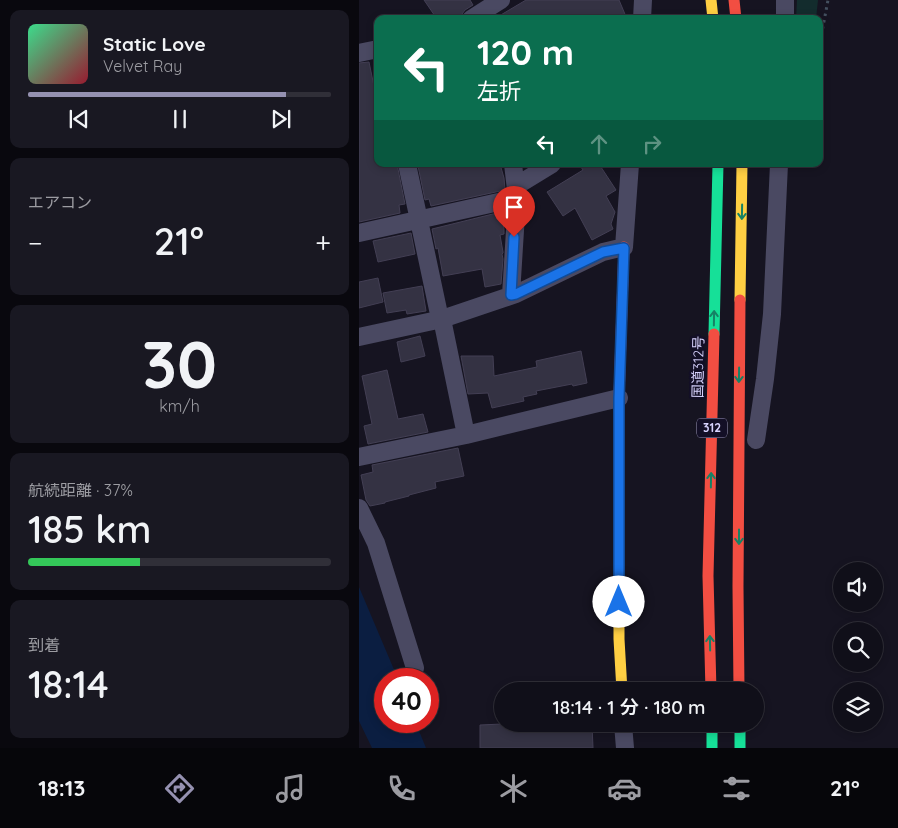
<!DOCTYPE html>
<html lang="ja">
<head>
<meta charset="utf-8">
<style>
  :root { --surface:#100f19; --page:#191822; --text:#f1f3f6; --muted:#9c9ca2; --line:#302f38; --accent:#9591b1 }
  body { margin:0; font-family:Quicksand,"Noto Sans JP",sans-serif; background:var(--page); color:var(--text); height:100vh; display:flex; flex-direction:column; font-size:19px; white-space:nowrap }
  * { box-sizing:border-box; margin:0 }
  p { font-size:16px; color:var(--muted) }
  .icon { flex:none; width:28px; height:28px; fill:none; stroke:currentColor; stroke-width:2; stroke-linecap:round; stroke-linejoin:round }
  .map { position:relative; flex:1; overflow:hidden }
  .sheet { display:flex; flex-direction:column; gap:10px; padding:10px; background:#09080e; width:359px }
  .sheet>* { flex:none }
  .top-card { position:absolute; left:15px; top:15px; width:449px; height:152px; border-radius:10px; box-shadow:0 2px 8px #0003,0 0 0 1px var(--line); background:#0b6e4f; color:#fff; overflow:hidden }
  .buttons { position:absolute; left:474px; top:562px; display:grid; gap:10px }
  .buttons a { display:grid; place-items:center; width:50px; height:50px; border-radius:50%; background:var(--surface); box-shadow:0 2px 8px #0003,0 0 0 1px var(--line); font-size:25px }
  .speed { position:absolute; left:15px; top:668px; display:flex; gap:10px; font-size:25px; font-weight:700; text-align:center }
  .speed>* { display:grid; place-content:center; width:65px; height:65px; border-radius:50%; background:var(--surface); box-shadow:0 2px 8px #0003,0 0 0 1px var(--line); line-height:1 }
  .speed .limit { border:8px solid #d22; background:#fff; color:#111 }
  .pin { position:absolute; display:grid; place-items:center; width:42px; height:42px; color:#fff; margin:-51px -21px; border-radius:50% 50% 50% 0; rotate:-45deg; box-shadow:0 0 5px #0007 }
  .pin .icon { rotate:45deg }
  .me { position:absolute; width:55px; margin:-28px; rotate:0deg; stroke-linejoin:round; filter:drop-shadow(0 0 4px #0008) }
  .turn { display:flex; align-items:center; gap:18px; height:105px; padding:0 20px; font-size:22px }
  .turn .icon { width:65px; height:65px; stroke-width:2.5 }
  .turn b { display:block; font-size:35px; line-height:42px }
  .lanes { display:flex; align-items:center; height:48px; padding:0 20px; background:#0003; justify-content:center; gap:25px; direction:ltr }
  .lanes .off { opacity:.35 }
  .big { font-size:38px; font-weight:600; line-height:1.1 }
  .sheet .card { flex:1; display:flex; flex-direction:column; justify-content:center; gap:8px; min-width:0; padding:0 18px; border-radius:10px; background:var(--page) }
  .sheet .dial { align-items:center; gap:0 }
  .dial b { font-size:65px; line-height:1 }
  .song { display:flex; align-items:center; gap:15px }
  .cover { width:60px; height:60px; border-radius:8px; background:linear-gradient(135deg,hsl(150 70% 55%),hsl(350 70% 35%)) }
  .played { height:5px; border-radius:2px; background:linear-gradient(90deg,var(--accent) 85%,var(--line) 85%) }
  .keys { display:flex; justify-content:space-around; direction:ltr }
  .heat { display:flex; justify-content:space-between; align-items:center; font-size:28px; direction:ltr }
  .charge { height:8px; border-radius:4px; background:linear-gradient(90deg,#34c759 37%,var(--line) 0) }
  .trip { position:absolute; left:135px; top:682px; width:270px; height:50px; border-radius:25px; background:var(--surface); box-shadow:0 2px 8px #0003,0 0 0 1px var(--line); font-weight:600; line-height:50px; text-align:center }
  .dock { display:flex; height:80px; justify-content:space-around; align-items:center; background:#06060a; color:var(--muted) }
  .dock .icon { width:35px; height:35px }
  .dock .current { color:var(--accent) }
  .dock b { font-size:22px; color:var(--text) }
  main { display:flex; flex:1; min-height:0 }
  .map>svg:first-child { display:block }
</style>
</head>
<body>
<main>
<section class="sheet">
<div class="card">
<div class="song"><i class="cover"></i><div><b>Static Love</b><p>Velvet Ray</p></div></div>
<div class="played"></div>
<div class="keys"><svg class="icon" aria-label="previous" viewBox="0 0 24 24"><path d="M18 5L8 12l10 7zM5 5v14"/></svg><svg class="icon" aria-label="pause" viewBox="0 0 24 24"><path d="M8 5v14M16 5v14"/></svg><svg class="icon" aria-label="next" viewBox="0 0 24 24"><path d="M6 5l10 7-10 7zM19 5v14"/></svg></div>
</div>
<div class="card"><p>エアコン</p>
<div class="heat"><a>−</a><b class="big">21°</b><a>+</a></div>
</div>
<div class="card dial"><b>30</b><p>km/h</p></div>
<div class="card"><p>航続距離 · 37%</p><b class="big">185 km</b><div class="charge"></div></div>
<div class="card"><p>到着</p><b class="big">18:14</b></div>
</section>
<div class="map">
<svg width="540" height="748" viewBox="0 0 540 748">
  <rect width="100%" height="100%" fill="#161421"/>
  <path fill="#132c2d" d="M438,0H459L457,19H437Z"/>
  <path fill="#0b1e41" d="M0,587L39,679H26V721H56L67,748H13L0,721Z"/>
  <path fill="#343243" stroke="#433f54" d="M65,0H111L114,5L106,10L103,14L101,19H78Z
    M167,0H260L268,19H135Z
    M10,62L16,91L19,90V164H38L46,204L40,205L41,213L0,222V63Z
    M69,164H141L145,178L146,190L72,206L70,199L66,200L59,166Z
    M220,164H240L257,190L247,196L256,212L252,224L254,229L233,240L216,208L204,216L188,192L224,170Z
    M142,212L145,229V234L141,235L144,252V253L143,254L144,259L142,284L126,287L123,269L84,276L79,248L77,249L73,229Z
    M52,233L56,254L19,262L14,241Z
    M19,278L24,302L0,308V282Z
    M63,286L67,311L48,314L47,310L28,313L24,293Z
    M61,336L66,356L42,362L38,342Z
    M222,351L228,383L214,386L213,384L177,391L178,394L164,397L165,401L133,408L129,393L109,394L102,356H134L135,376L178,367L177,361Z
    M28,370L39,419L64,414L69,432L9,444L5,426L13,424L3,376Z
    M99,448L105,476L76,482L77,488L50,495V496L26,502V503L11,506L7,500L2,475L14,472L13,465Z
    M143,724V726L194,724H233L234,748H121V725Z"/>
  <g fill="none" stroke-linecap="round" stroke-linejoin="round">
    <path stroke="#44505f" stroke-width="3" stroke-dasharray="2.5 4" stroke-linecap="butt" d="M460,48L469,0"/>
    <path stroke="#4a4962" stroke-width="18" d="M112,19L142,0
      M283,19L284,0
      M426,19V0
      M0,53L19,49
      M48,164L81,319
      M157,186L193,164
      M0,233L158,198
      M152,295L158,198L154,164
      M83,319L107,435
      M0,337L83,319L157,294L244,252L265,247L271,164
      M397,440L406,379L413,314L420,164
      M0,457L107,435L260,398
      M0,508L17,543L56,668
      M264,724L266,748"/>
    <path stroke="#16e098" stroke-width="11" d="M355,334L359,164
      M353,724V748
      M381,724V748"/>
    <path stroke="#ffcf43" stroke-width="11" d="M352,0L354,19
      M381,300L383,164
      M260,436V639L263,691"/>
    <path stroke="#f24e42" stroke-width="11" d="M375,0L377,19
      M260,436V398L265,247
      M352,691L349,576L355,334
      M380,691L379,587L381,300"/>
  </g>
  <defs><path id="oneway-shaft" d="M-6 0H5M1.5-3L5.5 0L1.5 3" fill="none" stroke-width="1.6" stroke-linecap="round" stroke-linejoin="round" transform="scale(1.25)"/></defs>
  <g stroke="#158265">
    <use href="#oneway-shaft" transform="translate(383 212) rotate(91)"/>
    <use href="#oneway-shaft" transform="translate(355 318) rotate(-89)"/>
    <use href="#oneway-shaft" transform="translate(380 375) rotate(91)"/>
    <use href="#oneway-shaft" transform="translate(352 480) rotate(-89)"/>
    <use href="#oneway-shaft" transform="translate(380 537) rotate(90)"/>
    <use href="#oneway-shaft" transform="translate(351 643) rotate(-91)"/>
  </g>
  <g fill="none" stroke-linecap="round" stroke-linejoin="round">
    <g stroke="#114b97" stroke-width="12">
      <path id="route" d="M155,237L152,295L157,294L244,252L265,248L260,398V602"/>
    </g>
    <use href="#route" stroke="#1a73e8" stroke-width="9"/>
  </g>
  <g text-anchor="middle" stroke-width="5" stroke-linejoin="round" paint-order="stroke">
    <rect fill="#130f26" stroke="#9e99be" stroke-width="1" x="338" y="418.5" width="30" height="19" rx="4"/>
    <g font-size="12" font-weight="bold" fill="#d9d4ff">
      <text x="353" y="432">312</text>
    </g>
    <g font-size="14" fill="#d9d4ff" stroke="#130f26">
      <text transform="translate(339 367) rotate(-89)" y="5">国道312号</text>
    </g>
  </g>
</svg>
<div class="buttons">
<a><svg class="icon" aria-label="sound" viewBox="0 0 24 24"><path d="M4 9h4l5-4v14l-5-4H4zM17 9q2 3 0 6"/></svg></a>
<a><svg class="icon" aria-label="search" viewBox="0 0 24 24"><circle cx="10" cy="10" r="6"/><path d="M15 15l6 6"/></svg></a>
<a><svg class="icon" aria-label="layers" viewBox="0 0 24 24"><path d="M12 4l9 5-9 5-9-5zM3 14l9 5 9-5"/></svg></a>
</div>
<div class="speed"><div class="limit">40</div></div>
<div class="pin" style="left:155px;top:237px;background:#d93025"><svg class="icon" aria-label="arrive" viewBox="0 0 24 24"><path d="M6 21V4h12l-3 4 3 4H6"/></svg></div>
<svg class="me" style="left:260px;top:602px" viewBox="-20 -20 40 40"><circle r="19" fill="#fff"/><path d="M0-13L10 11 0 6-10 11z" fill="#1a73e8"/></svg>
<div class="trip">18:14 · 1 分 · 180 m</div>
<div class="top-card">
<div class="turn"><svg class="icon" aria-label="left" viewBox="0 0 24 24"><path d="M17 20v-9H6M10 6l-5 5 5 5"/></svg><div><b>120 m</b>左折</div></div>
<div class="lanes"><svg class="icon" aria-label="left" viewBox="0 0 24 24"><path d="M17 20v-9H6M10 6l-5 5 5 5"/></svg><svg class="icon off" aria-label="ahead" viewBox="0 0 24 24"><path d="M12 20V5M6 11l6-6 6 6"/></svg><svg class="icon off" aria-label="right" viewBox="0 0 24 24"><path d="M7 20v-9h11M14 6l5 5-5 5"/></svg></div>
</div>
</div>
</main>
<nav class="dock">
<b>18:13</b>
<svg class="icon current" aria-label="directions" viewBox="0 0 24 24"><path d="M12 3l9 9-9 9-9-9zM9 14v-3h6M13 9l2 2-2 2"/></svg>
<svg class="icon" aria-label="music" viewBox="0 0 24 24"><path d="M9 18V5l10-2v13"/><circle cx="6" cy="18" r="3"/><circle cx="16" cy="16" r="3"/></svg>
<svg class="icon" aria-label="phone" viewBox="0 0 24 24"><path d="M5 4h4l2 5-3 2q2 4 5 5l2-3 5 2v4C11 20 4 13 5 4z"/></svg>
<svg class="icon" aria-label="climate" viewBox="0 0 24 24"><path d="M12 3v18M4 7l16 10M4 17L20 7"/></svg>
<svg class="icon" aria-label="car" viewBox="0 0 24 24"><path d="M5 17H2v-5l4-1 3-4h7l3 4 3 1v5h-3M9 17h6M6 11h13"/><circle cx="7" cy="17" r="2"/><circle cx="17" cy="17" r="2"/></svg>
<svg class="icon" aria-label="filters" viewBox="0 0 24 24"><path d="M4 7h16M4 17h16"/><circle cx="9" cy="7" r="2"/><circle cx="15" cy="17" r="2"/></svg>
<b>21°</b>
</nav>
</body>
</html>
